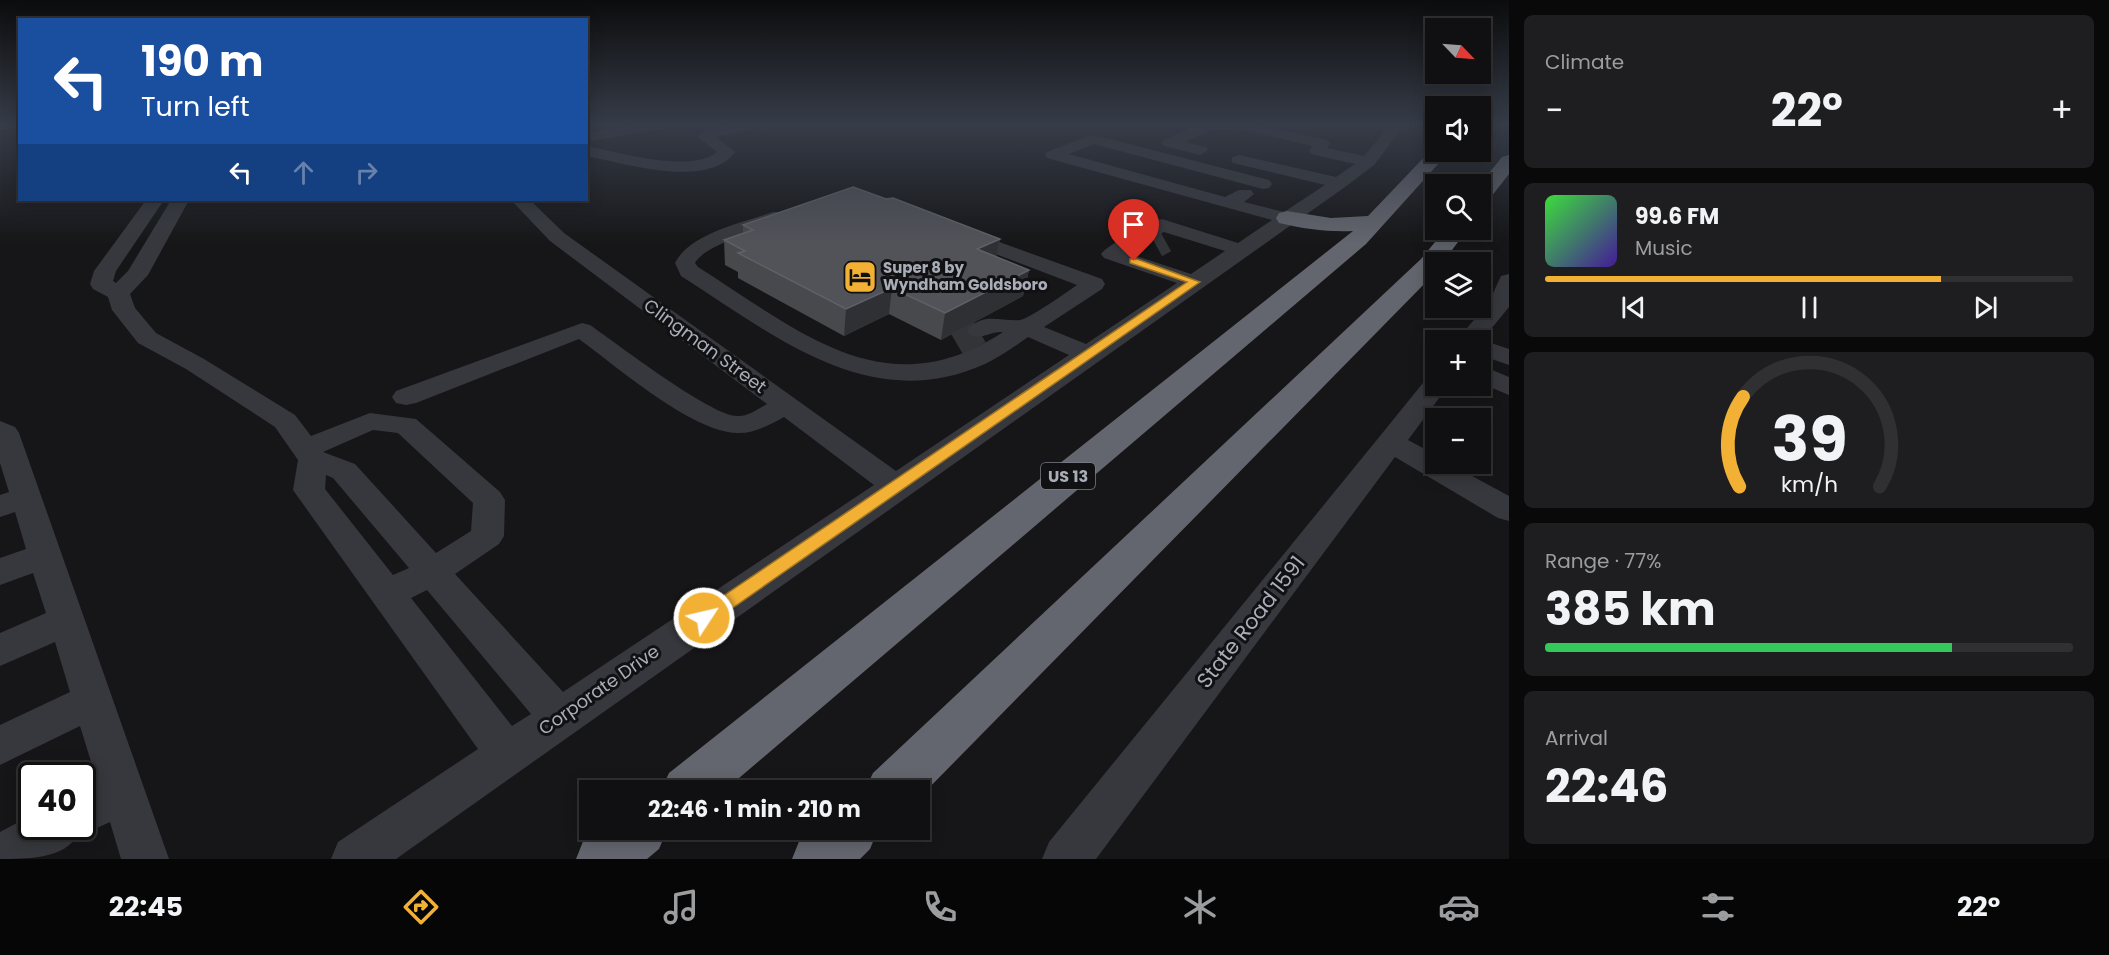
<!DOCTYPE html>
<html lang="en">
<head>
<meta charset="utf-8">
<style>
  :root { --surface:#101012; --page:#1e1e20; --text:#f1f3f6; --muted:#9c9d9f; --line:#303032; --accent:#f2b134 }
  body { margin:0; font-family:Poppins,sans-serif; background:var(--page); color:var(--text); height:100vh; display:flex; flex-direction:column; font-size:22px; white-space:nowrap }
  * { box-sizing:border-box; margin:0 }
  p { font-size:20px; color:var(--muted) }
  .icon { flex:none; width:33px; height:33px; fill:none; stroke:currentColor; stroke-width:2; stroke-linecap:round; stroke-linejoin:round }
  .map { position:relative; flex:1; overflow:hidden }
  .sheet { display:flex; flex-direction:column; gap:15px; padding:15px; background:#09090a; width:600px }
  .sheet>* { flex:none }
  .top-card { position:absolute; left:18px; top:18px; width:570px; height:183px; border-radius:0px; box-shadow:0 3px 15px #0003,0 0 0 2px var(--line); background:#1a4fa0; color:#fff; overflow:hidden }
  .needle { width:39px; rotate:115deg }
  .fabs { position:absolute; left:1425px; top:18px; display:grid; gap:12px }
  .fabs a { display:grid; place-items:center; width:66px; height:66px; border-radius:0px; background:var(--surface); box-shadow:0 3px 15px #0003,0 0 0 2px var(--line); font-size:30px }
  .speed { position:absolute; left:18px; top:762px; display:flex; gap:12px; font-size:30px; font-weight:700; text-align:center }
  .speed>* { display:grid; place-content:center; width:78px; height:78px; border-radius:50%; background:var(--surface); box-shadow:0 3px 15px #0003,0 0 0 2px var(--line); line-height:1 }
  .speed .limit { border:3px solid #111; border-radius:9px; background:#fff; color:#111 }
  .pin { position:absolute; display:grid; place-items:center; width:51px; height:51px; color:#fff; margin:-62px -26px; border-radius:50% 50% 50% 0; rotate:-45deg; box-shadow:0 0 6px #0007 }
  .pin .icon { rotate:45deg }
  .me { position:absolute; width:66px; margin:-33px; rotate:55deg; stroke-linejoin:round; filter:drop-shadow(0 0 4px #0008) }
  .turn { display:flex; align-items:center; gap:21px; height:126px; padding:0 24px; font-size:27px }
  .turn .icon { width:78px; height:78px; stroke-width:2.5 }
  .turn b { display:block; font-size:42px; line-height:51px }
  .lanes { display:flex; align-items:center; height:57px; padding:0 24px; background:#0003; justify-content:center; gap:30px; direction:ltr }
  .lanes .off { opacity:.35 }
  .big { font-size:45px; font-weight:700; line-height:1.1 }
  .sheet .card { flex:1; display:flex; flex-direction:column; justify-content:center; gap:9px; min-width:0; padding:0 21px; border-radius:9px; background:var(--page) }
  .sheet .dial { align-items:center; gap:0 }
  .dial svg { height:156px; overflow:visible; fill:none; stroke:var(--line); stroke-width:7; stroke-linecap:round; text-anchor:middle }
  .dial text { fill:var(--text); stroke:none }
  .song { display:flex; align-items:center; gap:18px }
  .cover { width:72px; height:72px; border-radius:9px; background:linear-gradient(135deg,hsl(120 70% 55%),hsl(260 70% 35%)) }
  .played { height:6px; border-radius:3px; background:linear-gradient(90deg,var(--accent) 75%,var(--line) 75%) }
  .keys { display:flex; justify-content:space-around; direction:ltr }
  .heat { display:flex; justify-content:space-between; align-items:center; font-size:33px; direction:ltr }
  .charge { height:9px; border-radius:4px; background:linear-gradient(90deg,#34c759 77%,var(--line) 0) }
  .trip { position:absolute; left:579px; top:780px; width:351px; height:60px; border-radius:0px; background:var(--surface); box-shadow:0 3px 15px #0003,0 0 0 2px var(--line); font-weight:700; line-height:60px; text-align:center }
  .tabs { display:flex; height:96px; justify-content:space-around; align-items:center; background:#060607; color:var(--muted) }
  .tabs .icon { width:42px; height:42px }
  .tabs .active { color:var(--accent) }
  .tabs b { font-size:27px; color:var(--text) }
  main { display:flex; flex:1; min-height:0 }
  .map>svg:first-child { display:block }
</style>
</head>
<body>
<main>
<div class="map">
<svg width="1509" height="859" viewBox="0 0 1509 859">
  <rect width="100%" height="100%" fill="#161618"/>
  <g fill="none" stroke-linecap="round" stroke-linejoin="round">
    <path stroke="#333438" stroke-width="21" stroke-dasharray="21 10" stroke-linecap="butt" d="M1157,247L1166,242"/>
    <path stroke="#333438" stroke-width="26" stroke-dasharray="26 14" stroke-linecap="butt" d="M957,344L979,331"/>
    <path fill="#37383d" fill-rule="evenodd" d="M0,124H20V128L0,129Z
      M641,124H671L664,128L586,142V133Z
      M736,124H751L747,130L716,137L735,152C707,190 625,163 586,156V146C619,152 690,174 717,152L698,137C707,126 722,126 736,124Z
      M1201,124H1254L1327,140L1330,143L1327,148L1364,156L1391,124H1405L1374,165L1345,187L396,859H331L338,842L478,749L293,490L298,460L275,427L186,369L138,343L112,310L108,297L93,289L90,284L94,271L146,200H164L116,271L113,281L116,283L128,271L171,200H189L148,275L130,294L135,308L156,333L204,359L295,415L311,436L370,413L416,419L500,492L505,500L504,536L499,544L455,574L563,692L874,485L784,417C770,425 753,434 737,433C692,432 616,366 579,339L416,403L406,405L396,403L392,397L396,391L582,323L590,325C616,343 711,416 737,416C747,417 758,409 767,404L550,241L511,200H530L564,233L896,471L1069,355L1028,337C1014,347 1000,357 985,364C869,416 774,335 681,276L675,263C690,233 743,223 773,212H787L789,216L787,220C766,228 705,244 695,263L698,267C798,330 885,410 1003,332C991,331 983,339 971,336L967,331C981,311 1002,322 1020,320C1029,319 1067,292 1077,285L956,239L953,235L956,231L963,229L1102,279L1105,284L1102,289L1044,327L1086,344L1177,283L1104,258L1101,254C1107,245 1150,222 1162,219L1238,243L1272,220L1047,158L1045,155L1047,152L1088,136H1098L1269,180L1272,184L1269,188L1263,189L1094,144L1069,154L1225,197L1239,190H1251L1254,194L1244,202L1284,212L1325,185L1233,163L1231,160L1233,157L1239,155L1336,177L1355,164L1311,154L1309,151L1313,146L1235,128L1209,131L1185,142L1206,147L1208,150L1200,155L1164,146L1161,143L1164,140ZM1164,232L1225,251L1191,274L1127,253L1144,241ZM373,430L398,433L473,503L471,531L436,553L355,464L323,452ZM326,475L333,478L409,568L393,575L325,489ZM427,590L531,714L512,726L411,598Z
      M1509,274V307L1482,340L1509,349V365L1480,355V340H1457L1489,302L1501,276Z
      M1480,365L1509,377V395L1480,383Z
      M1436,376V386H1448L1408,440L1436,455V464H1450L1509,496V521L1498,518L1395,457L1096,859H1042L1049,842L1380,436L1427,378Z
      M0,421L15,427L19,433L169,859H121L110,822L82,835L78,834C66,859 26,859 0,859V832L32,815V826H82V789L97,781L80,726L0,765V725L70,692L55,642L0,666V633L46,613L33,573L0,585V558L26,549L15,512L0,517V495L9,492L0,463Z"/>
    <path fill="#63666e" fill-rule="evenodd" d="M1433,148H1436V152H1449L1366,244L725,790H661L669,773L1353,231C1328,232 1304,229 1279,223L1276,218L1279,213L1287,211L1331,218L1368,216Z
      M1509,155V174L1487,202L1480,204V184L1502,157Z
      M1445,230H1467L1443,262H1436V272L920,797V790H865L873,773L1421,259Z
      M597,830H667L659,849L647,859H576L584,839Z
      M811,830H878L870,849L860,859H792L800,839Z"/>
  </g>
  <path fill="#47494d" d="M886,199L1000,239L996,257L1029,270L1023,296L941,340L889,314L844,336L738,278V272L725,265L724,240L743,234V225Z"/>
  <path fill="#2f3033" d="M1000,239L995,263L977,249Z
    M1029,270L1023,296L941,340L945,313Z
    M892,288L889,314L844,336L846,309Z"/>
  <path fill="#525359" stroke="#5f6168" stroke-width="1.5" d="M853,187L886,199L893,198L1000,239L977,249L1029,270L945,313L892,288L846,309L738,253L745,251L724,240L753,230L743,225Z"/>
  <linearGradient id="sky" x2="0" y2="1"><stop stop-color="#0c0c0d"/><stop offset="0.51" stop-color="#363c48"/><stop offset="1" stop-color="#363c48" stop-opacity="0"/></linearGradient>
  <rect width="1509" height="244" fill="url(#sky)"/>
  <path fill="#f2b134" stroke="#9d7322" stroke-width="1.5" d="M1130,259H1137L1200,282L711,623L704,625L698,623L695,618L698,613L1187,282L1130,263Z"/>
  <defs>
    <g id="hotel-square" transform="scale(1.725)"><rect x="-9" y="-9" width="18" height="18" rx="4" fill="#f2b134" stroke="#111113"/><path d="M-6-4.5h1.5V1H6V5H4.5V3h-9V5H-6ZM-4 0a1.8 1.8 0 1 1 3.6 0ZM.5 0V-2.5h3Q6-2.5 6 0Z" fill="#111"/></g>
  </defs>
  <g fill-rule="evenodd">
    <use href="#hotel-square" x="860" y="277"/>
  </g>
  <g text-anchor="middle" stroke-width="6" stroke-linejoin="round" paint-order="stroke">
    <g font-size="15" font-weight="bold" fill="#a8adb8" stroke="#111113" text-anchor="start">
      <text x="883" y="273">Super 8 by<tspan x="883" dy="17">Wyndham Goldsboro</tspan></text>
    </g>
    <rect fill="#111113" stroke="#7b7e86" stroke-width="1.5" x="1041" y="463" width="54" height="26" rx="4.5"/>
    <g font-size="16" font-weight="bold" fill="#a8adb8">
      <text x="1068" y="482">US 13</text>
    </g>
    <g font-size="18" fill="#a8adb8" stroke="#111113">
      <text transform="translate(705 346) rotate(36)" y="6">Clingman Street</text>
      <text transform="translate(599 690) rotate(-35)" y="6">Corporate Drive</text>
    </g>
    <g font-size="21" fill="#a8adb8" stroke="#111113">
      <text transform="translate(1251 622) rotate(-52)" y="7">State Road 1591</text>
    </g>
  </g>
</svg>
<div class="fabs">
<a><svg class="needle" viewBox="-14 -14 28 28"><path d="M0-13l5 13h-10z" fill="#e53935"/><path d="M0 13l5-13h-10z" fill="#9c9d9f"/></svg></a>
<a><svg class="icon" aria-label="sound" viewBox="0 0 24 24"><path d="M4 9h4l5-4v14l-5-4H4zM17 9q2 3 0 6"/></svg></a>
<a><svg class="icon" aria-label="search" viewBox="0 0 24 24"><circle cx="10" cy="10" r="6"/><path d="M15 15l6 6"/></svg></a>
<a><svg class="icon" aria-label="layers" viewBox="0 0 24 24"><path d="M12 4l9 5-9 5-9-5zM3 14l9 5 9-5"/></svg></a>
<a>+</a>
<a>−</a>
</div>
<div class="speed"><div class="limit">40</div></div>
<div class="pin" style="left:1134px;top:261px;background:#d93025"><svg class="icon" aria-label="arrive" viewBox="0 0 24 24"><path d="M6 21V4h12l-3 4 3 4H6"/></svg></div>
<svg class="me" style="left:704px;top:618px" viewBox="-20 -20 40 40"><circle r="17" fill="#f2b134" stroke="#fff" stroke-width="3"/><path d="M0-11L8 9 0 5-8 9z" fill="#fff"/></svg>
<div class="trip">22:46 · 1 min · 210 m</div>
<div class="top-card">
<div class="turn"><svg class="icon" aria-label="left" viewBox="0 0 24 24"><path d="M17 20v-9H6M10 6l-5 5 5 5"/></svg><div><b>190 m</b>Turn left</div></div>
<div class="lanes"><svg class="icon" aria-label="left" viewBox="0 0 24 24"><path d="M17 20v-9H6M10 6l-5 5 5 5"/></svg><svg class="icon off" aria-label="ahead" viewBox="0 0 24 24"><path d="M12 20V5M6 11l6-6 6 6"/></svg><svg class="icon off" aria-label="right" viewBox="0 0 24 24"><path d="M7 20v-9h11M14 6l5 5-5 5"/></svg></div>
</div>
</div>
<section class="sheet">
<div class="card"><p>Climate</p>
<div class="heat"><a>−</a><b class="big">22°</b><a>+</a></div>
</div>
<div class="card">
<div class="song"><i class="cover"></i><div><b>99.6 FM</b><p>Music</p></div></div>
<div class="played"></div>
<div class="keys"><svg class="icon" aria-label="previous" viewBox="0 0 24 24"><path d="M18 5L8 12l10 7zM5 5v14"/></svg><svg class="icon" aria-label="pause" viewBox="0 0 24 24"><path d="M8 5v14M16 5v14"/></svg><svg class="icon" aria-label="next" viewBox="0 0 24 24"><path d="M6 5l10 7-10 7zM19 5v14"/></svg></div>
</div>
<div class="card dial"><svg viewBox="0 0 100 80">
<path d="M14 69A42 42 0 1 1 86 69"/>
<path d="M14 69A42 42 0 0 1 16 23" stroke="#f2b134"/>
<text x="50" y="56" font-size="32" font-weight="700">39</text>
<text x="50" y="72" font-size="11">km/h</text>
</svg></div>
<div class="card"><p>Range · 77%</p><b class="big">385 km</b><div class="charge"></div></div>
<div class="card"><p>Arrival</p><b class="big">22:46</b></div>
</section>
</main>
<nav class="tabs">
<b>22:45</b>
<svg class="icon active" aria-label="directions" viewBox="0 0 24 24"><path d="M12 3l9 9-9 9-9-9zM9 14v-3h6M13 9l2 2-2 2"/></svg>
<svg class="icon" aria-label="music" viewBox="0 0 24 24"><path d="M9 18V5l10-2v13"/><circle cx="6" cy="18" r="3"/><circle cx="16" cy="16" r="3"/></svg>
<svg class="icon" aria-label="phone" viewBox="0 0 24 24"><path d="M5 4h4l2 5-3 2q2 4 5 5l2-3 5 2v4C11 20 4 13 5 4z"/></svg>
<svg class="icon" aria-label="climate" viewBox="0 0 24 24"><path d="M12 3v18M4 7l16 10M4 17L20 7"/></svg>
<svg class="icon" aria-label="car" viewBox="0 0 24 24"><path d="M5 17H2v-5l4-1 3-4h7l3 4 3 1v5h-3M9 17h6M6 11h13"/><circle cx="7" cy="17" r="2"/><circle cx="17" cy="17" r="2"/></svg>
<svg class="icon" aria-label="filters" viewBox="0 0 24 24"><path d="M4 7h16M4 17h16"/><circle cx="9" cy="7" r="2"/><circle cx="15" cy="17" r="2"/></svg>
<b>22°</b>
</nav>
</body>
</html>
